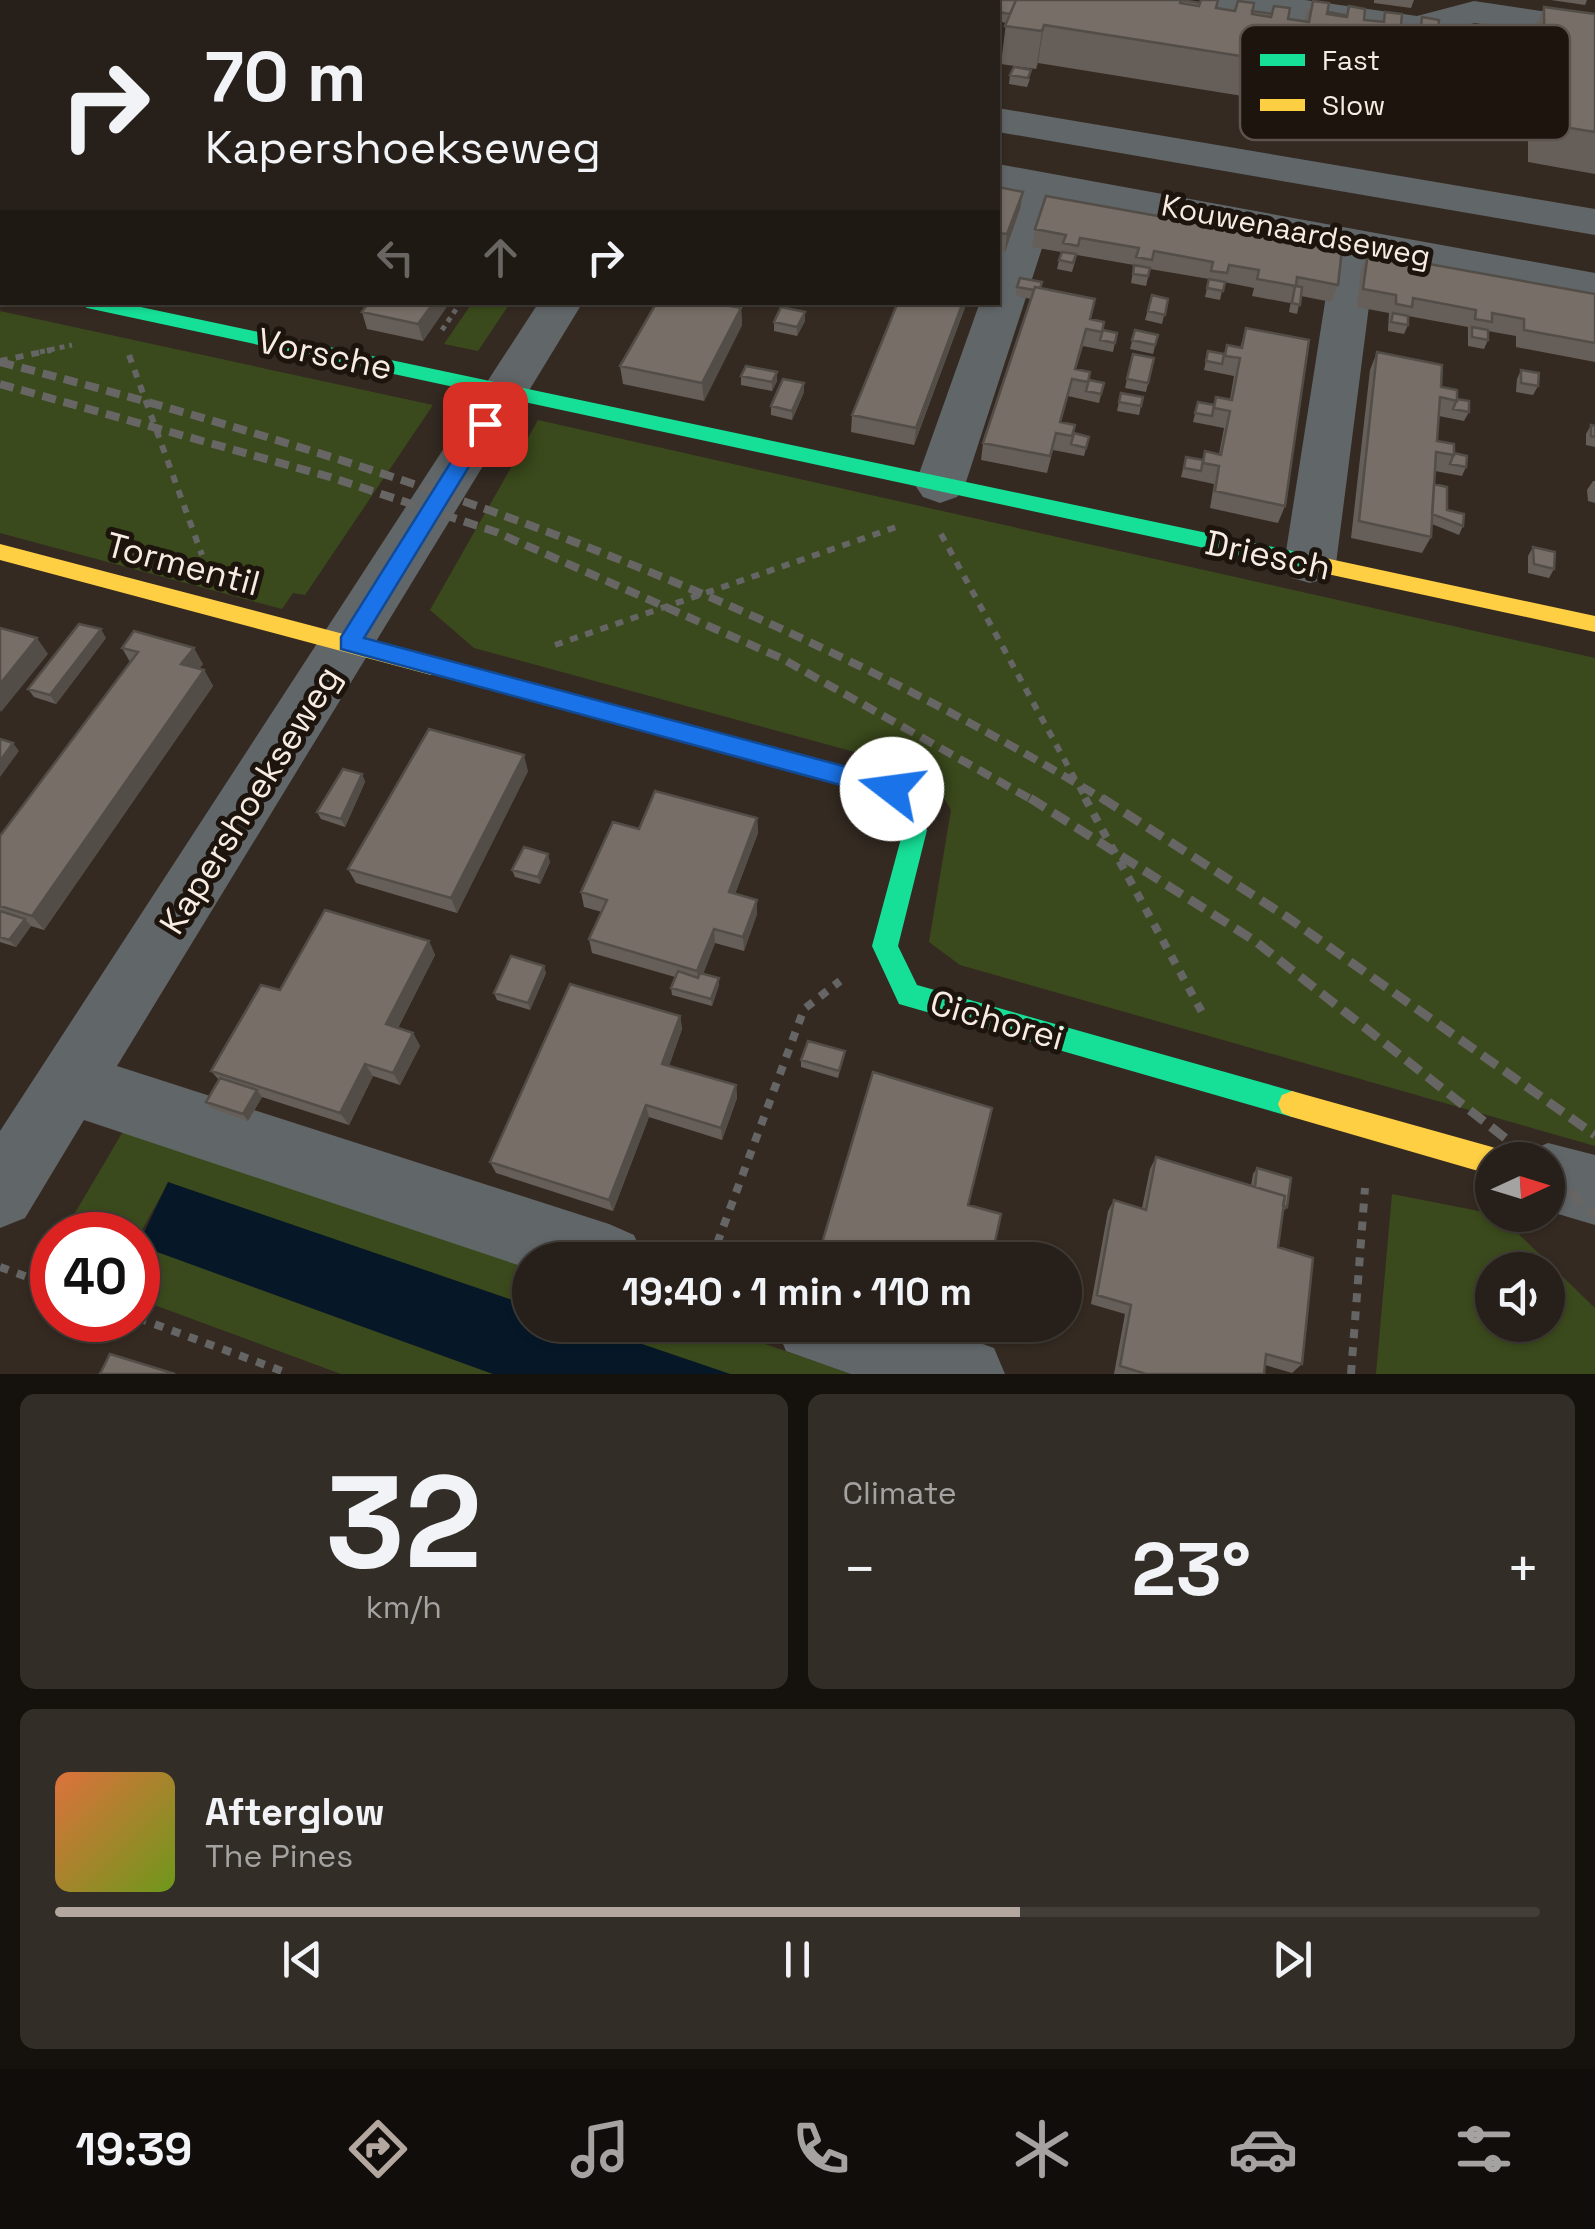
<!DOCTYPE html>
<html lang="en">
<head>
<meta charset="utf-8">
<style>
  :root { --surface:#27201a; --page:#332d27; --text:#f1f3f6; --muted:#a4a3a2; --line:#433e39; --accent:#b3a79f }
  body { margin:0; font-family:"Space Grotesk",sans-serif; background:var(--page); color:var(--text); height:100vh; display:flex; flex-direction:column; font-size:38px; white-space:nowrap }
  * { box-sizing:border-box; margin:0 }
  p { font-size:32px; color:var(--muted) }
  .icon { flex:none; width:55px; height:55px; fill:none; stroke:currentColor; stroke-width:2; stroke-linecap:round; stroke-linejoin:round }
  .map { position:relative; height:1374px; overflow:hidden }
  .side { display:flex; flex-direction:column; gap:20px; padding:20px; background:#15120e; flex:1 }
  .side>* { flex:none }
  .guide { position:absolute; left:0px; top:0px; width:1000px; height:305px; box-shadow:0 2px 8px #0004,0 0 0 2px var(--line); background:#27201a; color:var(--text); overflow:hidden }
  .needle { width:65px; rotate:86deg }
  .tools { position:absolute; left:1475px; top:1142px; display:grid; gap:20px }
  .tools a { display:grid; place-items:center; width:90px; height:90px; border-radius:50%; background:var(--surface); box-shadow:0 2px 8px #0004,0 0 0 2px var(--line); font-size:50px }
  .speed { position:absolute; left:30px; top:1212px; display:flex; gap:20px; font-size:50px; font-weight:700; text-align:center }
  .speed>* { display:grid; place-content:center; width:130px; height:130px; border-radius:50%; background:var(--surface); box-shadow:0 2px 8px #0004,0 0 0 2px var(--line); line-height:1 }
  .speed .limit { border:15px solid #d22; background:#fff; color:#111 }
  .pin { position:absolute; display:grid; place-items:center; width:85px; height:85px; color:#fff; margin:-42px; border-radius:20px; box-shadow:0 5px 15px #0006 }
  .me { position:absolute; width:110px; margin:-55px; rotate:285deg; stroke-linejoin:round; filter:drop-shadow(0 0 8px #0008) }
  .turn { display:flex; align-items:center; gap:35px; height:210px; padding:0 40px; font-size:45px }
  .turn .icon { width:130px; height:130px; stroke-width:2.5 }
  .turn b { display:block; font-size:70px; line-height:85px }
  .lanes { display:flex; align-items:center; height:95px; padding:0 40px; background:#0003; justify-content:center; gap:50px; direction:ltr }
  .lanes .off { opacity:.35 }
  .big { font-size:75px; font-weight:700; line-height:1.1 }
  .side .tile { flex:1; display:flex; flex-direction:column; justify-content:center; gap:15px; min-width:0; padding:0 35px; border-radius:15px; background:var(--page) }
  .side .dial { align-items:center; gap:0 }
  .dial b { font-size:130px; line-height:1 }
  .song { display:flex; align-items:center; gap:30px }
  .cover { width:120px; height:120px; border-radius:15px; background:linear-gradient(135deg,hsl(20 70% 55%),hsl(80 70% 35%)) }
  .played { height:10px; border-radius:5px; background:linear-gradient(90deg,var(--accent) 65%,var(--line) 65%) }
  .keys { display:flex; justify-content:space-around; direction:ltr }
  .heat { display:flex; justify-content:space-between; align-items:center; font-size:55px; direction:ltr }
  .side .tiles { flex:1; display:grid; gap:20px; grid-template-columns:1fr 1fr }
  .tile:last-child { grid-column:span 2 }
  .trip { position:absolute; left:512px; top:1242px; width:570px; height:100px; border-radius:50px; background:var(--surface); box-shadow:0 2px 8px #0004,0 0 0 2px var(--line); font-weight:700; line-height:100px; text-align:center }
  .menu { display:flex; height:160px; justify-content:space-around; align-items:center; background:#100d0a; color:var(--muted) }
  .menu .icon { width:70px; height:70px }
  .menu .on { color:var(--accent) }
  .menu b { font-size:45px; color:var(--text) }
  .map>svg:first-child { display:block }
</style>
</head>
<body>
<div class="map">
<svg width="1595" height="1374" viewBox="0 0 1595 1374">
  <rect width="100%" height="100%" fill="#342a22"/>
  <path fill="#3b4a1c" fill-rule="evenodd" d="M472,303H510L478,351L444,344Z
    M0,311L433,405L305,595L293,593L282,609L0,533Z
    M538,420L1595,658V1146L960,965L929,942L951,810L928,772L474,648L430,610Z
    M128,1123L530,1262V1306L168,1183L138,1237L62,1235Z
    M1392,1194L1499,1215L1595,1308V1374H1376ZM1492,1270H1548V1325H1492Z
    M138,1245L493,1374H341L138,1299Z
    M586,1325H710L852,1374H730Z"/>
  <path fill="#061828" d="M168,1182L530,1306V1325H586L730,1374H493L138,1245Z"/>
  <g fill="none" stroke-linecap="round" stroke-linejoin="round">
    <path stroke="#646564" stroke-width="5" stroke-dasharray="5 5" stroke-linecap="butt" d="M123,0L144,2
      M437,0L453,2
      M494,0L509,2
      M442,330L461,302
      M40,352L72,345"/>
    <path stroke="#646564" stroke-width="6" stroke-dasharray="8 8" stroke-linecap="butt" d="M129,355L202,555
      M0,361L51,350
      M941,534L1087,801
      M555,645L902,525"/>
    <path stroke="#646564" stroke-width="8" stroke-dasharray="9 9" stroke-linecap="butt" d="M1085,798L1203,1014
      M711,1260L804,1009L840,981
      M0,1267L52,1286
      M138,1318L290,1374
      M1351,1374L1365,1188"/>
    <path fill="#616669" fill-rule="evenodd" d="M0,13H2V27H0Z"/>
    <path fill="#616669" fill-rule="evenodd" d="M225,0H274L276,2H227Z
      M350,0H399L401,2H352Z
      M1213,0H1305L1417,16L1474,1L1595,19V41L1475,23L1417,38L1231,11L1218,8Z
      M998,108L1595,209V235L998,132Z
      M998,164L1595,273V301L1375,259L1336,564L1328,578L1310,583L1292,578L1284,564L1333,251L1058,199L965,485L957,497L940,503L923,497L915,485L980,302H998V254L1019,192L998,188Z
      M0,270H2V298H0Z
      M539,302H583L117,1066L609,1224L634,1235L645,1260H530V1269L84,1120L25,1218L0,1228V1131Z
      M1548,1143L1595,1155V1225L1548,1211V1160H1521L1524,1153Z
      M775,1325H930L994,1348L1005,1374H851L786,1351Z"/>
    <path fill="#16e098" fill-rule="evenodd" d="M78,302H117L1325,558L1336,566L1325,574L87,308Z
      M431,657L900,782L927,830L898,946L917,985L1292,1091L1302,1095L1306,1104L1302,1113L1292,1117L899,1004L872,946L903,831L884,797L423,672L420,666L423,660Z"/>
    <path fill="#ffcf43" fill-rule="evenodd" d="M0,544L431,657L439,660L442,666L439,672L431,675L0,560Z
      M1325,558L1595,616V632L1318,572L1314,566Z
      M1292,1091L1492,1147L1502,1151L1506,1160H1492V1175L1292,1117L1282,1113L1278,1104L1282,1095Z"/>
    <path stroke="#676665" stroke-width="8" stroke-dasharray="14 8" stroke-linecap="butt" d="M0,362C397,466 754,587 1106,801
      M0,384L330,477L496,532L781,658L1034,801"/>
    <path stroke="#676665" stroke-width="9" stroke-dasharray="18 9" stroke-linecap="butt" d="M1030,798L1255,941L1533,1160
      M1102,798L1287,917L1595,1135
      M1548,1173L1595,1215"/>
  </g>
  <path fill="#665f59" d="M876,0H985L981,1V2H876Z
    M1374,0H1414L1411,8L1374,3Z
    M1551,0H1587L1585,5Z
    M1313,1L1328,12L1345,17L1349,6L1364,20L1378,22L1382,20L1385,12L1401,23L1419,28L1422,17L1438,31L1460,78L1445,116L1296,92L1292,104L1038,63L1036,69L1001,64L1006,23L998,21V2L1217,8L1235,11H1252L1304,22L1308,9H1310Z
    M1544,7L1595,14V174L1528,162V44Z
    M1479,58L1502,66L1498,75L1474,71Z
    M1010,75L1030,79L1027,87L1009,84Z
    M1476,84L1495,96L1492,105L1472,102L1473,93Z
    M998,187L1023,192L1020,209L1005,252L998,250Z
    M1035,229L1338,285L1331,302L1301,296L1297,314L1289,312L1291,301L1290,303L1252,296L1254,288L1224,282L1220,300L1205,297L1209,279L1150,269L1146,286L1131,283L1134,265L1077,255L1072,272L1057,269L1061,252L1032,247Z
    M1368,253L1595,294V362L1516,347V336L1488,331V340L1484,349L1468,346V327L1408,316V325L1404,334L1388,331L1389,313L1357,307L1361,270Z
    M1017,287L1041,289L1091,319L1103,330L1117,333L1113,352L1083,346L1076,369L1088,380L1104,383L1099,403L1068,396L1061,422L1074,433L1089,437L1084,456L1053,450L1047,473L981,460L983,443L1031,299L1016,296Z
    M1152,295L1168,299L1162,324L1145,320Z
    M355,302H450L423,341L367,329L362,312L366,306Z
    M967,302L914,445L851,432L852,415Z
    M730,305L741,308L742,325L704,401L623,384L620,366Z
    M805,312V321L797,336L774,331V322Z
    M1246,328L1285,506L1278,523L1210,508L1214,484L1181,477L1186,457L1203,460L1205,451L1219,454L1224,428L1193,422L1198,402L1214,405L1216,397L1230,399L1234,376L1204,370L1208,351L1224,354L1227,345L1240,348Z
    M1135,330L1158,335L1153,354L1130,349Z
    M1377,352L1441,387L1469,412L1464,421L1439,416L1437,441L1454,453L1466,467L1462,476L1435,471L1434,484L1447,510L1463,526L1459,535L1432,524L1431,537L1422,553L1351,538L1370,370Z
    M1133,354L1154,358L1146,392L1125,388Z
    M1521,370L1538,386L1533,395L1516,392L1517,379Z
    M777,372V381L772,391L741,385V376Z
    M804,392L792,420L771,415V406Z
    M1119,402L1141,406L1139,415L1117,411Z
    M1591,425L1595,426V447L1586,445V434Z
    M1593,481H1595V503L1588,501L1587,490Z
    M1533,547L1554,569L1549,578L1528,573V556Z
    M106,638L56,704L34,697L28,689Z
    M122,648L203,664L199,669L204,670L213,686L44,930L31,926L16,947L0,942V836L130,662Z
    M528,771L457,913L356,883L348,869Z
    M362,774L365,782L345,827L321,819L317,812Z
    M757,818L758,833L735,894L757,914L744,951L715,943L703,974L719,978V985L712,1006L672,995L671,988L675,977L592,953L589,939L602,912L584,907L581,892L639,829Z
    M550,862L540,884L515,877L512,870Z
    M429,941L435,955L398,1028L413,1033L420,1046L400,1085L373,1076L349,1125L262,1097L248,1121L211,1108L206,1102L219,1080L211,1071L280,990Z
    M546,973L530,1010L497,1000L494,993Z
    M680,1016L682,1029L669,1066L736,1085L737,1098L722,1140L649,1117L613,1211L496,1173L490,1162Z
    M845,1051L838,1078L801,1067V1060Z
    M1156,1157L1251,1186L1253,1174L1257,1168L1287,1207L1283,1212L1278,1247L1302,1364L1292,1373L1265,1365L1264,1374H1114L1125,1314L1091,1304L1108,1211L1114,1200L1142,1208L1150,1169Z"/>
  <path fill="#534d48" d="M1044,25L1038,63L1036,69L1042,31Z
    M2,144V169L0,171V146Z
    M1023,192L1020,209L1005,252L1007,234Z
    M434,302H450L423,341L418,324Z
    M963,302H967L914,445L916,428Z
    M741,308L742,325L704,401L702,383Z
    M805,312V321L797,336V327Z
    M777,372V381L772,391V382Z
    M804,383V392L792,420V411Z
    M101,629L106,638L56,704L50,695Z
    M37,638L48,654L1,712L0,710V684Z
    M194,648L203,664L190,680L181,664Z
    M204,670L213,686L44,930L32,916Z
    M13,743L19,751L0,777V761Z
    M524,755L528,771L457,913L451,898Z
    M362,774L365,782L345,827L341,819Z
    M757,818L758,833L730,907L729,892Z
    M548,854L550,862L540,884L538,877Z
    M757,900V914L744,951L743,937Z
    M25,919L31,926L16,947L9,940Z
    M714,929L715,943L699,985L697,971Z
    M429,941L435,955L393,1037L386,1024Z
    M544,966L546,973L530,1010L528,1003Z
    M719,978V985L712,1006L711,999Z
    M680,1016L682,1029L665,1077L662,1064Z
    M413,1033L420,1046L400,1085L393,1073Z
    M365,1064L373,1076L349,1125L340,1113Z
    M736,1085L737,1098L722,1140L721,1128Z
    M257,1090L262,1097L248,1121L243,1114Z
    M646,1105L649,1117L613,1211L609,1200Z"/>
  <path fill="#776e67" stroke="#534d48" stroke-width="2.5" d="M994,0H1016L1010,14L998,12V2H993Z
    M1016,0H1181L1180,3L1199,6L1201,0H1218L1216,8L1235,11L1238,1L1254,3L1252,14L1271,17L1274,6L1290,8L1288,19L1309,22L1313,1L1329,3L1327,14L1347,17L1349,6L1365,9L1364,20L1384,22L1385,12L1402,14L1401,25L1421,28L1422,17L1439,20L1438,31L1462,34L1460,78L1305,54L1304,66L1044,25L1042,31L1005,26Z
    M1181,0L1200,3L1199,6L1181,3Z
    M1544,7L1595,14V132L1545,124Z
    M1252,11L1272,14L1271,17L1252,14Z
    M1328,12L1345,15V16L1327,14Z
    M1014,67L1031,70L1028,78L1010,75Z
    M0,91L2,92V144L0,146Z
    M998,187L1023,192L1007,234L998,233Z
    M1046,196L1342,249L1338,285L1297,277L1296,286L1257,279L1259,270L1229,265L1227,273L1211,271L1213,262L1154,251L1152,260L1136,257L1139,248L1080,238L1078,246L1063,243L1066,235L1035,229Z
    M1062,252L1076,254L1073,263L1059,260Z
    M1368,253L1595,294V343L1524,330V319L1492,313V322L1475,319L1476,310L1413,298L1412,307L1396,304V295L1363,289Z
    M1134,265L1150,268L1148,276L1133,274Z
    M1020,278L1042,282L1040,288L1035,287L1034,290L1017,287Z
    M1209,279L1225,282L1223,291L1207,288Z
    M1295,286L1302,287L1300,305L1292,303Z
    M1035,287L1095,299L1090,319L1104,322L1102,332L1086,329L1075,369L1090,372L1088,382L1072,379L1060,422L1075,425L1072,436L1056,433L1050,456L983,443Z
    M1152,295L1168,299L1165,315L1148,311Z
    M369,302H434L418,324L362,312Z
    M657,302H722L721,304L741,308L702,383L620,366Z
    M898,302H963L916,428L852,415Z
    M781,307L805,312L797,327L774,322Z
    M1393,313L1408,316V325L1391,322Z
    M1472,327L1488,330V340L1472,337Z
    M1246,328L1309,340L1285,506L1215,491L1219,466L1203,463L1205,451L1221,455L1230,411L1214,408L1216,397L1232,400L1240,358L1225,356L1227,345L1242,348Z
    M1103,330L1117,333L1115,343L1100,340Z
    M1135,330L1158,335L1155,345L1132,340Z
    M1208,351L1224,354L1222,364L1206,361Z
    M1377,352L1442,365L1441,387L1457,390V401L1440,397L1437,441L1454,444V455L1436,452L1431,537L1359,521Z
    M1133,354L1154,358L1148,383L1127,379Z
    M746,366L777,372L772,382L741,376Z
    M1521,370L1539,373L1538,386L1521,383Z
    M783,379L804,383L792,411L771,406Z
    M1089,380L1104,383L1101,394L1086,391Z
    M1121,393L1143,397L1141,406L1119,402Z
    M1457,399L1469,401V412L1453,409Z
    M1198,402L1214,405L1212,416L1195,413Z
    M1591,425L1595,426V437L1591,436Z
    M1074,433L1089,437L1086,448L1071,444Z
    M1454,453L1467,456L1466,467L1450,464Z
    M1186,457L1203,460L1201,471L1184,468Z
    M1434,484L1447,487V510L1464,514L1463,526L1432,514Z
    M1533,547L1555,552L1554,569L1534,564Z
    M79,624L101,629L50,695L28,689Z
    M0,628L37,638L0,684Z
    M134,631L194,648L181,664L204,670L32,916L0,906V836L138,652L122,648Z
    M429,729L524,755L451,898L348,869Z
    M0,739L13,743L0,761Z
    M343,769L362,774L341,819L317,812Z
    M655,791L757,818L729,892L757,900L743,937L714,929L697,971L589,939L607,900L581,892L613,822L639,829Z
    M524,847L548,854L538,877L512,870Z
    M325,910L429,941L386,1024L413,1033L393,1073L365,1064L340,1113L211,1071L261,985L280,990Z
    M0,911L25,919L9,940L0,937Z
    M511,956L544,966L528,1003L494,993Z
    M678,971L698,978L700,973L719,978L711,999L671,988Z
    M570,984L680,1016L662,1064L736,1085L721,1128L646,1105L609,1200L490,1162Z
    M808,1041L845,1051L839,1071L801,1060Z
    M873,1072L992,1108L968,1205L1001,1214L991,1260H970L956,1256L955,1260H817Z
    M220,1078L257,1090L243,1114L206,1102Z
    M1156,1157L1285,1196L1278,1247L1313,1258L1302,1364L1266,1354L1264,1374H1146L1120,1366L1131,1305L1097,1295L1114,1200L1146,1210Z
    M1257,1168L1291,1178L1287,1207L1283,1205L1285,1196L1255,1187Z
    M110,1354L175,1374H100Z"/>
  <path fill="#1a73e8" stroke="#114b97" stroke-width="2.5" d="M485,417L495,424L364,638L892,779L903,789L900,796L892,799L341,649V637L478,419Z"/>
  <g text-anchor="middle" stroke-width="10" stroke-linejoin="round" paint-order="stroke">
    <g font-size="30" fill="#f7ebe2" stroke="#1c140d">
      <text transform="translate(1296 231) rotate(11)" y="10">Kouwenaardseweg</text>
    </g>
    <g font-size="35" fill="#f7ebe2" stroke="#1c140d">
      <text transform="translate(325 354) rotate(12)" y="12">Vorsche</text>
      <text transform="translate(1268 555) rotate(12)" y="12">Driesch</text>
      <text transform="translate(183 564) rotate(15)" y="12">Tormentil</text>
      <text transform="translate(250 800) rotate(-58)" y="12">Kapershoekseweg</text>
      <text transform="translate(997 1020) rotate(16)" y="12">Cichorei</text>
    </g>
  </g>
  <rect x="1240" y="25" width="330" height="115" rx="15" fill="#1c140d" stroke="#5e544d" stroke-width="2.5"/>
  <rect x="1260" y="54" width="45" height="12" fill="#16e098"/>
  <rect x="1260" y="99" width="45" height="12" fill="#ffcf43"/>
  <g font-size="28" fill="#f7ebe2">
    <text x="1322" y="70">Fast</text>
    <text x="1322" y="115">Slow</text>
  </g>
</svg>
<div class="tools">
<a><svg class="needle" viewBox="-14 -14 28 28"><path d="M0-13l5 13h-10z" fill="#e53935"/><path d="M0 13l5-13h-10z" fill="#a4a3a2"/></svg></a>
<a><svg class="icon" aria-label="sound" viewBox="0 0 24 24"><path d="M4 9h4l5-4v14l-5-4H4zM17 9q2 3 0 6"/></svg></a>
</div>
<div class="speed"><div class="limit">40</div></div>
<div class="pin" style="left:485px;top:424px;background:#d93025"><svg class="icon" aria-label="arrive" viewBox="0 0 24 24"><path d="M6 21V4h12l-3 4 3 4H6"/></svg></div>
<svg class="me" style="left:892px;top:789px" viewBox="-20 -20 40 40"><circle r="19" fill="#fff"/><path d="M0-13L10 11 0 6-10 11z" fill="#1a73e8"/></svg>
<div class="trip">19:40 · 1 min · 110 m</div>
<div class="guide">
<div class="turn"><svg class="icon" aria-label="right" viewBox="0 0 24 24"><path d="M7 20v-9h11M14 6l5 5-5 5"/></svg><div><b>70 m</b>Kapershoekseweg</div></div>
<div class="lanes"><svg class="icon off" aria-label="left" viewBox="0 0 24 24"><path d="M17 20v-9H6M10 6l-5 5 5 5"/></svg><svg class="icon off" aria-label="ahead" viewBox="0 0 24 24"><path d="M12 20V5M6 11l6-6 6 6"/></svg><svg class="icon" aria-label="right" viewBox="0 0 24 24"><path d="M7 20v-9h11M14 6l5 5-5 5"/></svg></div>
</div>
</div>
<section class="side">
<div class="tiles">
<div class="tile dial"><b>32</b><p>km/h</p></div>
<div class="tile"><p>Climate</p>
<div class="heat"><a>−</a><b class="big">23°</b><a>+</a></div>
</div>
<div class="tile">
<div class="song"><i class="cover"></i><div><b>Afterglow</b><p>The Pines</p></div></div>
<div class="played"></div>
<div class="keys"><svg class="icon" aria-label="previous" viewBox="0 0 24 24"><path d="M18 5L8 12l10 7zM5 5v14"/></svg><svg class="icon" aria-label="pause" viewBox="0 0 24 24"><path d="M8 5v14M16 5v14"/></svg><svg class="icon" aria-label="next" viewBox="0 0 24 24"><path d="M6 5l10 7-10 7zM19 5v14"/></svg></div>
</div>
</div>
</section>
<nav class="menu">
<b>19:39</b>
<svg class="icon on" aria-label="directions" viewBox="0 0 24 24"><path d="M12 3l9 9-9 9-9-9zM9 14v-3h6M13 9l2 2-2 2"/></svg>
<svg class="icon" aria-label="music" viewBox="0 0 24 24"><path d="M9 18V5l10-2v13"/><circle cx="6" cy="18" r="3"/><circle cx="16" cy="16" r="3"/></svg>
<svg class="icon" aria-label="phone" viewBox="0 0 24 24"><path d="M5 4h4l2 5-3 2q2 4 5 5l2-3 5 2v4C11 20 4 13 5 4z"/></svg>
<svg class="icon" aria-label="climate" viewBox="0 0 24 24"><path d="M12 3v18M4 7l16 10M4 17L20 7"/></svg>
<svg class="icon" aria-label="car" viewBox="0 0 24 24"><path d="M5 17H2v-5l4-1 3-4h7l3 4 3 1v5h-3M9 17h6M6 11h13"/><circle cx="7" cy="17" r="2"/><circle cx="17" cy="17" r="2"/></svg>
<svg class="icon" aria-label="filters" viewBox="0 0 24 24"><path d="M4 7h16M4 17h16"/><circle cx="9" cy="7" r="2"/><circle cx="15" cy="17" r="2"/></svg>
</nav>
</body>
</html>
